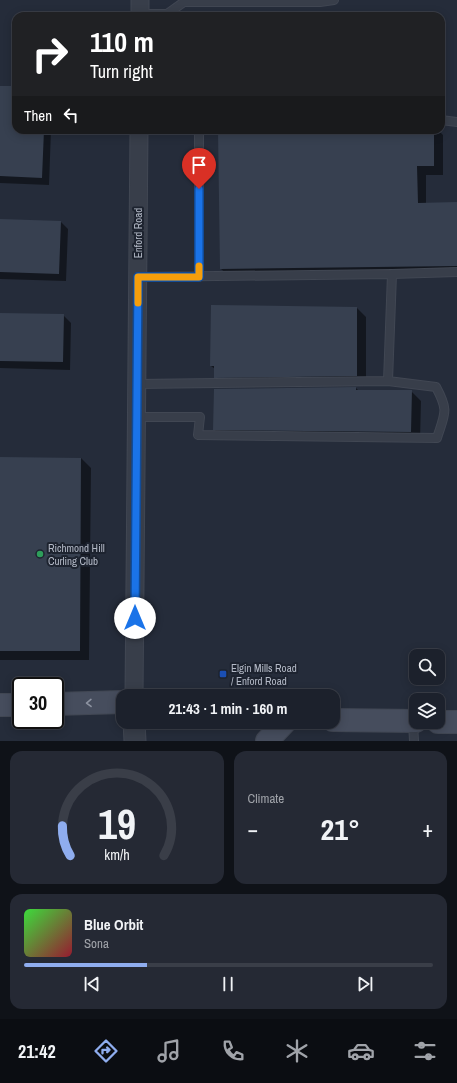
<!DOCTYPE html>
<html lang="en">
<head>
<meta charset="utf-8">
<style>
  :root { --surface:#1c212c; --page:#252934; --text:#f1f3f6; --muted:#a0a3a9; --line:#3a3e48; --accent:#8fadef }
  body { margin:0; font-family:"Archivo Narrow",sans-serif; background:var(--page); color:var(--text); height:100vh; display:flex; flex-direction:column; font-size:15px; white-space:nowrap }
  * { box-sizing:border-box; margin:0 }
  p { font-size:13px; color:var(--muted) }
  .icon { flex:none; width:22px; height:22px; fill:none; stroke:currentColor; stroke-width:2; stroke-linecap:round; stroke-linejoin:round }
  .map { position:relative; height:741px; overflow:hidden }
  .side { display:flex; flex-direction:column; gap:10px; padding:10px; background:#0f1218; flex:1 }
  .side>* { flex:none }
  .hud { position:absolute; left:12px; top:12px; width:433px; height:122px; border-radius:12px; box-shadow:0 2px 10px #0003,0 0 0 1px var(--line); background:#202124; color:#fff; overflow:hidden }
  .fabs { position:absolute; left:409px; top:649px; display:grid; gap:8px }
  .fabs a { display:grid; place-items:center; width:36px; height:36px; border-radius:8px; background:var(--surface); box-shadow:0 2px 10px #0003,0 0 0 1px var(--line); font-size:20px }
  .speed { position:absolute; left:12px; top:677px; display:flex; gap:8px; font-size:20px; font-weight:700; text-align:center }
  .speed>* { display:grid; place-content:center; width:52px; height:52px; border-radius:50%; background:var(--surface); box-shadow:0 2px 10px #0003,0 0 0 1px var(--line); line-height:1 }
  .speed .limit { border:2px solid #111; border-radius:6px; background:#fff; color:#111 }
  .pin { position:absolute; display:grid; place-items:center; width:34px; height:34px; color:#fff; margin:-41px -17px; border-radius:50% 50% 50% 0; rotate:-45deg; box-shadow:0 0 4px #0007 }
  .pin .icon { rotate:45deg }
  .me { position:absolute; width:44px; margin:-22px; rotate:0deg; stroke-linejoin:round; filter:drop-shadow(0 0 3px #0008) }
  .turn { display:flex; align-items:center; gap:14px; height:84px; padding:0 12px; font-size:18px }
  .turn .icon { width:52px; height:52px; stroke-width:2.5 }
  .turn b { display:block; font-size:28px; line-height:34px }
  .then { display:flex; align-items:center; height:38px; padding:0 12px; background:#0003; gap:8px; font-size:15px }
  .big { font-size:30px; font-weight:800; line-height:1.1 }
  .side .tile { flex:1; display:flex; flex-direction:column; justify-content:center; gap:6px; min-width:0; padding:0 14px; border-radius:12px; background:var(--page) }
  .side .dial { align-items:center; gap:0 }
  .dial svg { height:104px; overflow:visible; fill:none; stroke:var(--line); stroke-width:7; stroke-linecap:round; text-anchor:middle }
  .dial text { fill:var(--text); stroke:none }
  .song { display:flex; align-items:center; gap:12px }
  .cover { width:48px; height:48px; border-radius:6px; background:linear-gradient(135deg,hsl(120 70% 55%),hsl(350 70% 35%)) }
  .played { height:4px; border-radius:2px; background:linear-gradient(90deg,var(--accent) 30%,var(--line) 30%) }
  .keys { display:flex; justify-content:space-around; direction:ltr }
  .heat { display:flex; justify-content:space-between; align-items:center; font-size:22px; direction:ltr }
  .side .tiles { flex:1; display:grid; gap:10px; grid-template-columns:1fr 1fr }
  .tile:last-child { grid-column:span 2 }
  .trip { position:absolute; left:116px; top:689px; width:224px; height:40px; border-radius:12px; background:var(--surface); box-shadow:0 2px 10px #0003,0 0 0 1px var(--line); font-weight:800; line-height:40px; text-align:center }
  .dock { display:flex; height:64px; justify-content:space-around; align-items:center; background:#0b0d12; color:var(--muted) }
  .dock .icon { width:28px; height:28px }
  .dock .active { color:var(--accent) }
  .dock b { font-size:18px; color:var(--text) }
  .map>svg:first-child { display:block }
</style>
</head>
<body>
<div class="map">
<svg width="457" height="741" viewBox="0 0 457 741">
  <rect width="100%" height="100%" fill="#252c3a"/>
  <path fill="#0007" d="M0,87H16V130H51L49,185L0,183Z
    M219,130H438L443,135V175H426V204L457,203V275L231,278L221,269Z
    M0,220L61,222L68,229L66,281L0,279Z
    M357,308L366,317V385L224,387L215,377V369L211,366Z
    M0,314L63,315L71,323L70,370L0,368Z
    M356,388L359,391H411L421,401L420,441L224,439L214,429L215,390Z
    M0,458H81L91,468L89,660H0Z"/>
  <path fill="#374050" d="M0,86H16V130H44L42,178L0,176Z
    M218,130H434V166H417L418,203L457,202V266L220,269Z
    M0,219L61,221L59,274L0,272Z
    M211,305L357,307V376L214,378V366H210Z
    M0,313L64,314L63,362L0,361Z
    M356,387V390H412L411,432L213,430L214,389Z
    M0,457L81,458L80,651H0Z"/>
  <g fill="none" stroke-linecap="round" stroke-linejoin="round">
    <g stroke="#414753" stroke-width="10">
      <path id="service" d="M141,14H167L171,16
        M167,14L184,2H320L334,0
        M441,120L457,122
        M138,277L392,274L457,272
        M199,277V130
        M137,384L388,381L392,274
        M136,417H200L198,435L437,438C445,413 449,411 436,387L388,381
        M413,722L414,741"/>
    </g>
    <g stroke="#414753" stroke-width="19">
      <path id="minor" d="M140,0V16
        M134,696L139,130"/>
    </g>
    <g stroke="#414753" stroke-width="23">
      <path id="tertiary" d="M134,722L135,741"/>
    </g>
    <g stroke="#414753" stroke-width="24">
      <path id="secondary" d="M55,704L123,702
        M0,705H21
        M333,720L416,721
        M438,722H457
        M267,741L285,722"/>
    </g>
    <use href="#service" stroke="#383e4a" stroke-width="8"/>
    <use href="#minor" stroke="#383e4a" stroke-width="17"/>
    <use href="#tertiary" stroke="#383e4a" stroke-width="21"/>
    <use href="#secondary" stroke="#464d5d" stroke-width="22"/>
  </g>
  <defs><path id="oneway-chevron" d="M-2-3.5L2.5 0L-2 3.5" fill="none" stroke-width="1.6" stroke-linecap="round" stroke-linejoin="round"/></defs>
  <use stroke="#8d93a1" href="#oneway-chevron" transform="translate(89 703) rotate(179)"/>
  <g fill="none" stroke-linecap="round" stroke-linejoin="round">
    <g stroke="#114b97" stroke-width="10">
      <path id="route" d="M135,618L138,277H199V189"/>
    </g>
    <use href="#route" stroke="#1a73e8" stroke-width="7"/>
    <path stroke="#f59e0b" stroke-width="7" d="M138,303V277H199V266"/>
  </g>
  <circle fill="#2e9e5b" stroke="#1d232f" stroke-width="1.5" cx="40" cy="554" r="4"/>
  <rect fill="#1a4fb4" stroke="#1d232f" stroke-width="1.5" x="219" y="670" width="8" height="8" rx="2"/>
  <g text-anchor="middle" stroke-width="4" stroke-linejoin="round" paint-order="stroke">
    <g font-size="11" fill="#b3b9c6" stroke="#1d232f">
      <text transform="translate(138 233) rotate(-90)" y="4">Enford Road</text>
    </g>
    <g font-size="11" fill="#b3b9c6" stroke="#1d232f" text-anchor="start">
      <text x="48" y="552">Richmond Hill<tspan x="48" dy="13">Curling Club</tspan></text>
      <text x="231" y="672">Elgin Mills Road<tspan x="231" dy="13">/ Enford Road</tspan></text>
    </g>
  </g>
</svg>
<div class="fabs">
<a><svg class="icon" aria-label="search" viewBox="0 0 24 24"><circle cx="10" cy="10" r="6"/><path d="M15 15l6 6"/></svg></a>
<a><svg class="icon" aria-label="layers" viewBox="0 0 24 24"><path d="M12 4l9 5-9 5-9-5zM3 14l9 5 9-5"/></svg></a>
</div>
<div class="speed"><div class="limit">30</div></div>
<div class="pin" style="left:199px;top:189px;background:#d93025"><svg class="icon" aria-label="arrive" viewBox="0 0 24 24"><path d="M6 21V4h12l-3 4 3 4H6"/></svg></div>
<svg class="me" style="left:135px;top:618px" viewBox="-20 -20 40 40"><circle r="19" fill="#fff"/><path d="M0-13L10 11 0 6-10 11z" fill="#1a73e8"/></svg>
<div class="trip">21:43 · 1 min · 160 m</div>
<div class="hud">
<div class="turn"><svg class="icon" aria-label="right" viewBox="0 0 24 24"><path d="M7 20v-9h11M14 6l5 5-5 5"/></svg><div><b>110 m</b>Turn right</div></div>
<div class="then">Then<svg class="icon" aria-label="left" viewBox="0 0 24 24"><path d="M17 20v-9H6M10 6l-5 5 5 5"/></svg></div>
</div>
</div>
<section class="side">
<div class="tiles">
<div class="tile dial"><svg viewBox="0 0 100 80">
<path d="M14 69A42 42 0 1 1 86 69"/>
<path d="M14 69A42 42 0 0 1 8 46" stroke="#8fadef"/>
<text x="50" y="56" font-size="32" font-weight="700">19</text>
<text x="50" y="72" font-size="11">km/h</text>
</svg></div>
<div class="tile"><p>Climate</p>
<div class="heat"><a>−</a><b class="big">21°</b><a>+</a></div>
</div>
<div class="tile">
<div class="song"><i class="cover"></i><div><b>Blue Orbit</b><p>Sona</p></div></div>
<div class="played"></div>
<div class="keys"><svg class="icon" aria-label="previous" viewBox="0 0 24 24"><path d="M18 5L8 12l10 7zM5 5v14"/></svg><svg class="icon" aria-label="pause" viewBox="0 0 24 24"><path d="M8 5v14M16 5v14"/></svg><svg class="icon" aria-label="next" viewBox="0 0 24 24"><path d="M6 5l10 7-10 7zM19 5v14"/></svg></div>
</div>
</div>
</section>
<nav class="dock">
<b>21:42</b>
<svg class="icon active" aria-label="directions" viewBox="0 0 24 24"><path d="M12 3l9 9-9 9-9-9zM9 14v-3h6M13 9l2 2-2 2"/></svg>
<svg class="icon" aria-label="music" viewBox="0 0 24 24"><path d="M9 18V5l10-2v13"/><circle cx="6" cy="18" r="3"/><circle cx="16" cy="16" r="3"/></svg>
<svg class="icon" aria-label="phone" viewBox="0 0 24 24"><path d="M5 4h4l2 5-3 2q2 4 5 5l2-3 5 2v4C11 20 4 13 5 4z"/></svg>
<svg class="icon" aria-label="climate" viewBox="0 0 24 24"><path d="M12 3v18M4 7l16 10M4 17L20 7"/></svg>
<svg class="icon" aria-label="car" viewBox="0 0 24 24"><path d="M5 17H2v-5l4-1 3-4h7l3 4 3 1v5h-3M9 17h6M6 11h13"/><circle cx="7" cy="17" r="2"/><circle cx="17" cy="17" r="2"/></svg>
<svg class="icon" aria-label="filters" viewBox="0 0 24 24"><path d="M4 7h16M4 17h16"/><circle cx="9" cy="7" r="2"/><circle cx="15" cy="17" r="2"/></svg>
</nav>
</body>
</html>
